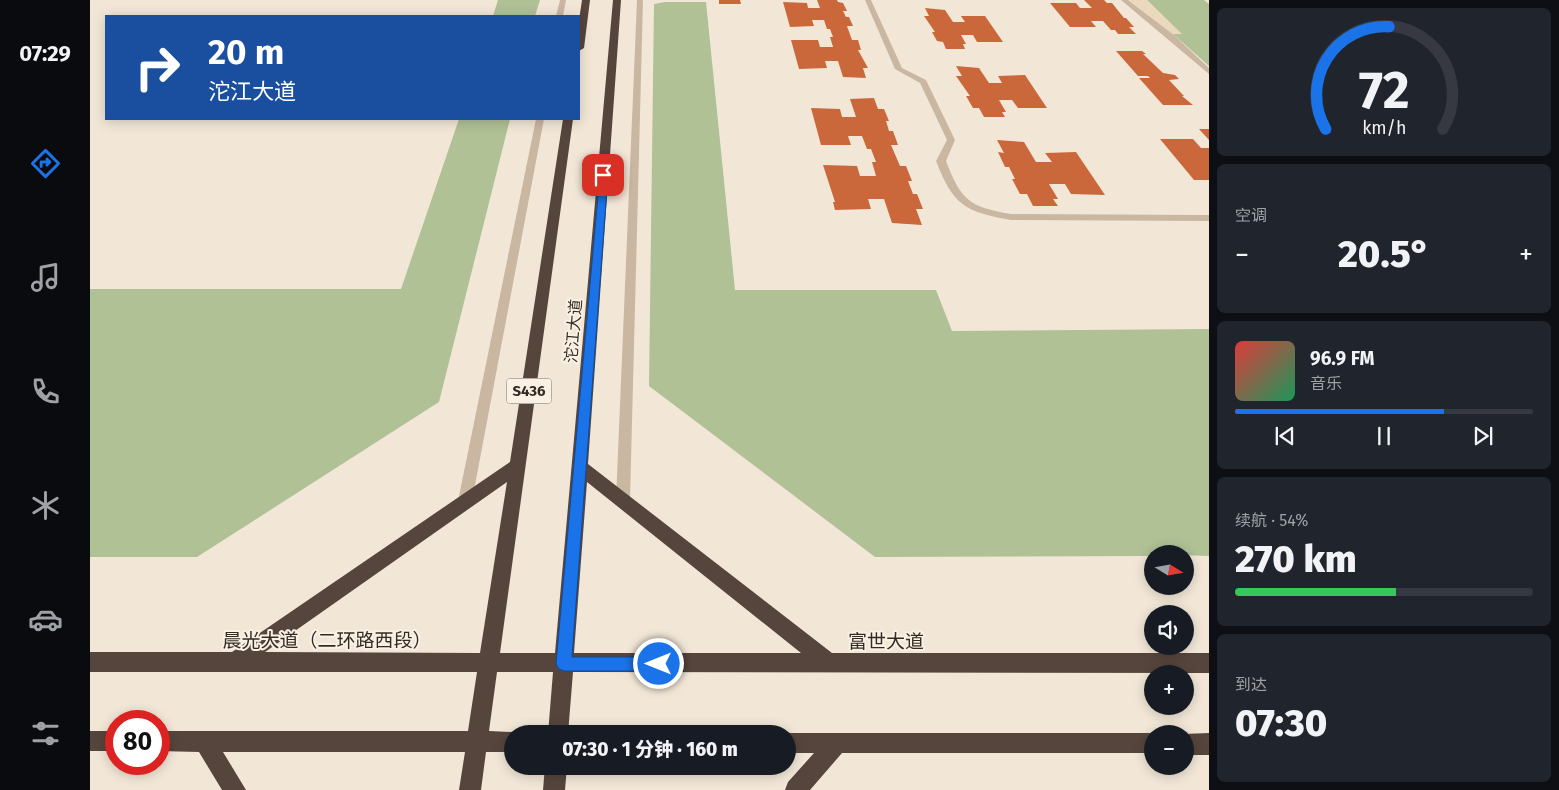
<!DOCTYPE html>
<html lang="zh">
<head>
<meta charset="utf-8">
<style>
  :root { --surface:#171b24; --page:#20242c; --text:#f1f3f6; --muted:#9ea1a6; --line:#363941; --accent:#1a73e8 }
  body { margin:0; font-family:"Fira Sans","Noto Sans SC",sans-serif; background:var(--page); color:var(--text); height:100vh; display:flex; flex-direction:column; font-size:19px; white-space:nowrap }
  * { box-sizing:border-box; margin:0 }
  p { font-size:16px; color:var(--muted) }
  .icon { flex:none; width:28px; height:28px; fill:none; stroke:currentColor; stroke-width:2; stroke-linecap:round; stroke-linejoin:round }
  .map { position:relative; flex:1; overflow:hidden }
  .side { display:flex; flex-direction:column; gap:8px; padding:8px; background:#0d0f14; width:350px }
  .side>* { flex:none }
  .guide { position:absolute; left:15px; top:15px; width:475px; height:105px; border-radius:0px; box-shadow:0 2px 12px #0003; background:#1a4fa0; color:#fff; overflow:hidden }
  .needle { width:32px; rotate:101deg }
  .controls { position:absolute; left:1054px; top:545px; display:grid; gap:10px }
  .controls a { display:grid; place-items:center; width:50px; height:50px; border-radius:50%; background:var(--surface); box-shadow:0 2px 12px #0003; font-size:25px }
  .speed { position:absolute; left:15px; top:710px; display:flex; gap:10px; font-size:25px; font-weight:700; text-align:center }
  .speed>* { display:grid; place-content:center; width:65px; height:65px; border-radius:50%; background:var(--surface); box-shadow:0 2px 12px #0003; line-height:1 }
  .speed .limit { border:8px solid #d22; background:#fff; color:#111 }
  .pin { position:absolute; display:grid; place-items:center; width:42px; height:42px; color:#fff; margin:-21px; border-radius:10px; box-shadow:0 2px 8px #0006 }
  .me { position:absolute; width:55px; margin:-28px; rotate:270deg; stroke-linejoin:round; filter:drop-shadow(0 0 4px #0008) }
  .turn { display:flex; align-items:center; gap:18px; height:105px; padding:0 20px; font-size:22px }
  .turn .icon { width:65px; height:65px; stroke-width:2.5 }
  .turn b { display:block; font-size:35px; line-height:42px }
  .big { font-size:38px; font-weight:800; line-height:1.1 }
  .side .card { flex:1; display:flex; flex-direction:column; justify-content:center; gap:8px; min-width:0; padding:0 18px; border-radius:8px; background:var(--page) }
  .side .dial { align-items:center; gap:0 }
  .dial svg { height:130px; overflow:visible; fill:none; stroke:var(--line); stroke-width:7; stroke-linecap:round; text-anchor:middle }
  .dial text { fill:var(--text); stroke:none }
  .song { display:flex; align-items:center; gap:15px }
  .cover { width:60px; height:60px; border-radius:8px; background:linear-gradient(135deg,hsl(0 70% 55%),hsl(150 70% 35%)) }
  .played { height:5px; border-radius:2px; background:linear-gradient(90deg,var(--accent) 70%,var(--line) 70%) }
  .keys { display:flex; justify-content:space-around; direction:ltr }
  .heat { display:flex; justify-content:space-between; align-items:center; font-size:28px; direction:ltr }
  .charge { height:8px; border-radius:4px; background:linear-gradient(90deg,#34c759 54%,var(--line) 0) }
  .trip { position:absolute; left:414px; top:725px; width:292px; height:50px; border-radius:25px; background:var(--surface); box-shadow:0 2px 12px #0003; font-weight:800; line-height:50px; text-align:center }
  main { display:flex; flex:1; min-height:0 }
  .tab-bar { display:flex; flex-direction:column; width:90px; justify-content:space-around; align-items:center; background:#090b0e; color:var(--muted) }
  .tab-bar .icon { width:35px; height:35px }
  .tab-bar .active { color:var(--accent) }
  .tab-bar b { font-size:22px; color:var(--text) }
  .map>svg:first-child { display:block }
</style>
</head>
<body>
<main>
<nav class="tab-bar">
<b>07:29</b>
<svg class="icon active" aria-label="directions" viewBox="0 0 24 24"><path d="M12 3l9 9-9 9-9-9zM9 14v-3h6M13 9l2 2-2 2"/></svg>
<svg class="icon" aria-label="music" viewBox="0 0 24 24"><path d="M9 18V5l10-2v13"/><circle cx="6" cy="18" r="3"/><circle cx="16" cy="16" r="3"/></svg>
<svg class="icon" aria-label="phone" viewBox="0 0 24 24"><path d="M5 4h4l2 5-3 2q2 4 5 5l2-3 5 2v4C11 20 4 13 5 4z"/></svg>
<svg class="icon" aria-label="climate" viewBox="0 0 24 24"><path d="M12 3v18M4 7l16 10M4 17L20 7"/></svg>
<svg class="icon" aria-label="car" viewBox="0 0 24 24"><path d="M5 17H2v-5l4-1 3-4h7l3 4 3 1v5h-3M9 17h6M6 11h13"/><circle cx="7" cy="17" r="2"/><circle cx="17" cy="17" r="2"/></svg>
<svg class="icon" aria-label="filters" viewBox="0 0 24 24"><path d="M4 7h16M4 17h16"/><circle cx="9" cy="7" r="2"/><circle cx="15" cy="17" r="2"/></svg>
</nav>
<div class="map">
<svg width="1119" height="790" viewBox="0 0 1119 790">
  <rect width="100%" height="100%" fill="#f2e7d7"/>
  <path fill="#b0c196" d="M408,0H450L445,16H403Z
    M1057,0H1114L1119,4V66L1083,34H1091Z
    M575,2H616L645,290H846L862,331L1119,329V556L1062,554V556L785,557L559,386L564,4Z
    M369,119H420L349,402L107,557H0V289H311Z"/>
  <path fill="#ebd9bd" d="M1039,0H1057L1092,34H1083Z"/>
  <path fill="#cb683b" d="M629,0H650L651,4H629Z
    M727,0H747L748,2L753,3L757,11H753L756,17H759L763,26H757L762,40H768L771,50H768L778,68H773L776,78L753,77L748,61H735L737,68L709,69L701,40H728L730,47H743L740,37H743L740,29H737L734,20H722L724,26L700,27L693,2L717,3L718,8H730Z
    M994,0H1014L1017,3H1022L1034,18H1036L1044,27H1039L1046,34H1028L1025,30H1021L1013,21H1001L1006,27H980L960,3H986L990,8H1002Z
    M835,8L855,10L863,22H875L871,16H895L913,42H887L883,35H871L876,44H873L875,49H856L853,42L847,41L842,32H845L834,16H839Z
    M1026,51H1052L1056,54H1053L1073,73L1085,75L1089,79L1079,80L1094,96H1092L1103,105H1073L1049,78H1060L1058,76H1048Z
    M866,66L889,68L899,83H912L908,76L935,75L957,108H928L922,100H909L916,112H912L915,117H894L889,108H883L876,96H880L866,76H872Z
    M784,98L788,109H794L799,121H796L799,131H803L808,145H801L810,166H816L822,181H818L823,194H827L833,209H826L832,225L802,223L794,199H778L781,209L745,210L743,202H745L733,165L767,166L770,176H786L782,162H786L781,149H777L772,136H758L761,145H731L721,108L750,109L752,117H766L760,99Z
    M1109,129H1119V140Z
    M1070,139H1103L1111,148H1119V180H1104Z
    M907,140L934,142L946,162H962L955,153L986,152L1015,195L981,194L975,184H959L968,199H963L968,206H943L937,194H930L922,179H925L919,167H915L908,152L914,153Z"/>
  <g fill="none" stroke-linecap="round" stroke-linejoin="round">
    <path fill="#cab7a2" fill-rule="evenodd" d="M470,0H476L473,16H466Z
      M547,0H553L540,500L538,504L533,506L528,504L526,500Z
      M775,0H781L812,68L836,80L865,140L856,161C871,200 879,207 921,214L1119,215V221L921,220C875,212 863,205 846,161L857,140L830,83L805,69Z
      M1031,0H1038L1084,35L1119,68V74Z
      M446,119H454L382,501L380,505L375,507L370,505L368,501Z"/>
    <path fill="#56453c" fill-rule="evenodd" d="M492,0H500L494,48L489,51V20Z
      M523,0H531L498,464L742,653H1119V673L483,672L478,734H458L463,672H407L399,731L422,732L427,734H422V752H396L391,790H369L375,752H133L156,790H132L109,752L69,751V731H378L387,672H0V652H142L420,462L473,119H483L410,653H465ZM417,482L390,653L175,652ZM497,482L711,653H484Z
      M0,731H26V751H0Z
      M698,733H1062L1065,734H1062V753H752L720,790H695L698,782L724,753H698V734H695Z
      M1119,733V755H1095L1094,734Z
      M455,766H477L475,790H453Z"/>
  </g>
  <path fill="#1a73e8" stroke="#114b97" d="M510,173L518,175L482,657H569L574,659L576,664L574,669L569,671H474L469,669L466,664Z"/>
  <g text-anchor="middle" stroke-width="4" stroke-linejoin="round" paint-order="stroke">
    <rect fill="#f9f1e3" stroke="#6f665e" stroke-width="1" x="416.5" y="378.5" width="45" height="25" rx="4"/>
    <g font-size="15" font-weight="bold" fill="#342b25">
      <text x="439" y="396">S436</text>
    </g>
    <g font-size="16" fill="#342b25" stroke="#f9f1e3">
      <text transform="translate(483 331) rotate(-85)" y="6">沱江大道</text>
    </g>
    <g font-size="19" fill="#342b25" stroke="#f9f1e3">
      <text x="237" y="647">晨光大道（二环路西段）</text>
      <text x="796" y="648">富世大道</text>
    </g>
  </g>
</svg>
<div class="controls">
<a><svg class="needle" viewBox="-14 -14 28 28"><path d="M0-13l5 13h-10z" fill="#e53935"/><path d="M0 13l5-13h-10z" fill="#9ea1a6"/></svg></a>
<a><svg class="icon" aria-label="sound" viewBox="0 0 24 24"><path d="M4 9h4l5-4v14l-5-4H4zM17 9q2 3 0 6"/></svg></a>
<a>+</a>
<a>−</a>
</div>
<div class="speed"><div class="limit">80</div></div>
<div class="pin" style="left:513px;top:175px;background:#d93025"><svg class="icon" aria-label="arrive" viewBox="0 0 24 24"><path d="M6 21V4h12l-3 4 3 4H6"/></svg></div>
<svg class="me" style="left:569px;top:664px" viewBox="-20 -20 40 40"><circle r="17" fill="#1a73e8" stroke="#fff" stroke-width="3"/><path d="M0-11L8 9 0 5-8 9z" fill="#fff"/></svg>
<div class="trip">07:30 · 1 分钟 · 160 m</div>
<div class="guide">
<div class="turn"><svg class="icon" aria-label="right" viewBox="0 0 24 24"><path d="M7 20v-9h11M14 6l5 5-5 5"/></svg><div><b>20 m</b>沱江大道</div></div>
</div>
</div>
<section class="side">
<div class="card dial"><svg viewBox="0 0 100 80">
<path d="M14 69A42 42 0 1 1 86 69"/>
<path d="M14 69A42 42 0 0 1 53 6" stroke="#1a73e8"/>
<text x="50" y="56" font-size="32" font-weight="700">72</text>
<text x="50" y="72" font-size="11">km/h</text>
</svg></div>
<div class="card"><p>空调</p>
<div class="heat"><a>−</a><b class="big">20.5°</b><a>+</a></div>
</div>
<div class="card">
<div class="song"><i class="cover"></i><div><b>96.9 FM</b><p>音乐</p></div></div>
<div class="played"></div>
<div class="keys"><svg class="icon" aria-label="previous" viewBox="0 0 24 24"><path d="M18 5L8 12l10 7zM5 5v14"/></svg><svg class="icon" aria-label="pause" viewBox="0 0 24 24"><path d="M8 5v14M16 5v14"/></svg><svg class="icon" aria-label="next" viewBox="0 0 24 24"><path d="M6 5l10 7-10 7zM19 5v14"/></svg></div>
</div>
<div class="card"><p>续航 · 54%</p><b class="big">270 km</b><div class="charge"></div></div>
<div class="card"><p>到达</p><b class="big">07:30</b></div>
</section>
</main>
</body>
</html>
